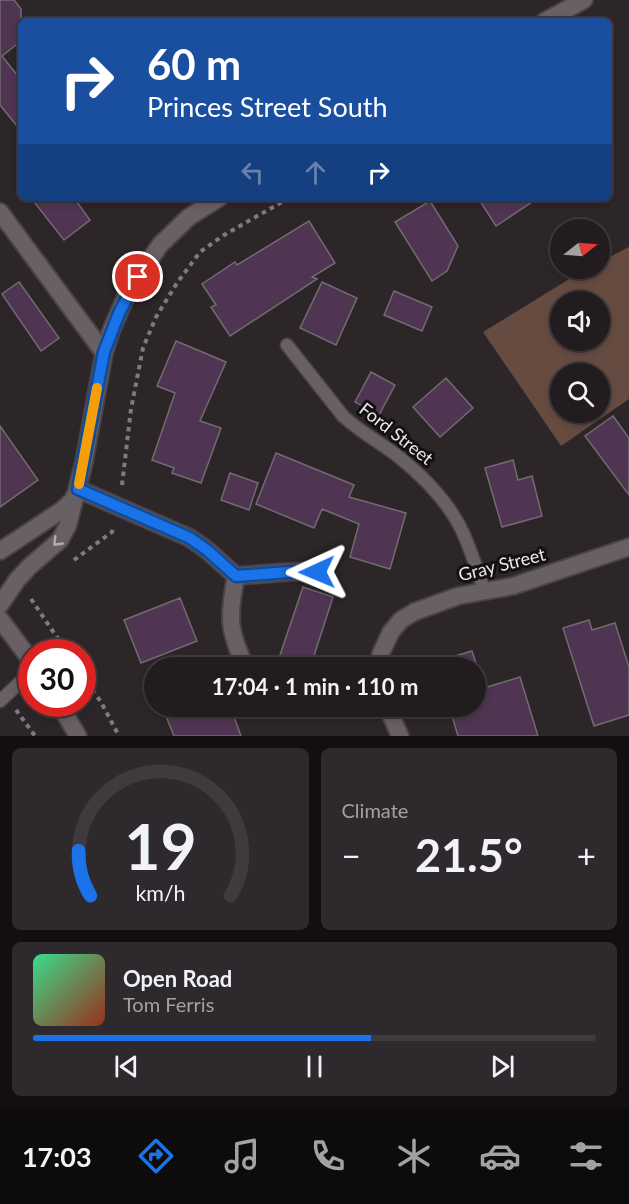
<!DOCTYPE html>
<html lang="en">
<head>
<meta charset="utf-8">
<style>
  :root { --surface:#221c1f; --page:#2e292c; --text:#f1f3f6; --muted:#a2a1a4; --line:#3f3a3d; --accent:#1a73e8 }
  body { margin:0; font-family:Lato,sans-serif; background:var(--page); color:var(--text); height:100vh; display:flex; flex-direction:column; font-size:22px; white-space:nowrap }
  * { box-sizing:border-box; margin:0 }
  p { font-size:20px; color:var(--muted) }
  .icon { flex:none; width:33px; height:33px; fill:none; stroke:currentColor; stroke-width:2; stroke-linecap:round; stroke-linejoin:round }
  .map { position:relative; height:736px; overflow:hidden }
  .sheet { display:flex; flex-direction:column; gap:12px; padding:12px; background:#130f11; flex:1 }
  .sheet>* { flex:none }
  .top-card { position:absolute; left:18px; top:18px; width:594px; height:183px; border-radius:9px; box-shadow:0 3px 9px #0003,0 0 0 2px var(--line); background:#1a4fa0; color:#fff; overflow:hidden }
  .needle { width:39px; rotate:73deg }
  .buttons { position:absolute; left:550px; top:219px; display:grid; gap:12px }
  .buttons a { display:grid; place-items:center; width:60px; height:60px; border-radius:50%; background:var(--surface); box-shadow:0 3px 9px #0003,0 0 0 2px var(--line); font-size:30px }
  .speed { position:absolute; left:18px; top:639px; display:flex; gap:12px; font-size:30px; font-weight:700; text-align:center }
  .speed>* { display:grid; place-content:center; width:78px; height:78px; border-radius:50%; background:var(--surface); box-shadow:0 3px 9px #0003,0 0 0 2px var(--line); line-height:1 }
  .speed .limit { border:9px solid #d22; background:#fff; color:#111 }
  .pin { position:absolute; display:grid; place-items:center; width:51px; height:51px; color:#fff; margin:-26px; border:3px solid #fff; border-radius:50%; box-shadow:0 2px 6px #0007 }
  .me { position:absolute; width:66px; margin:-33px; rotate:269deg; stroke-linejoin:round; filter:drop-shadow(0 0 4px #0008) }
  .turn { display:flex; align-items:center; gap:21px; height:126px; padding:0 30px; font-size:27px }
  .turn .icon { width:78px; height:78px; stroke-width:2.5 }
  .turn b { display:block; font-size:42px; line-height:51px }
  .lanes { display:flex; align-items:center; height:57px; padding:0 30px; background:#0003; justify-content:center; gap:30px; direction:ltr }
  .lanes .off { opacity:.35 }
  .big { font-size:45px; font-weight:700; line-height:1.1 }
  .sheet .card { flex:1; display:flex; flex-direction:column; justify-content:center; gap:9px; min-width:0; padding:0 21px; border-radius:9px; background:var(--page) }
  .sheet .dial { align-items:center; gap:0 }
  .dial svg { height:156px; overflow:visible; fill:none; stroke:var(--line); stroke-width:7; stroke-linecap:round; text-anchor:middle }
  .dial text { fill:var(--text); stroke:none }
  .song { display:flex; align-items:center; gap:18px }
  .cover { width:72px; height:72px; border-radius:9px; background:linear-gradient(135deg,hsl(150 70% 55%),hsl(10 70% 35%)) }
  .played { height:6px; border-radius:3px; background:linear-gradient(90deg,var(--accent) 60%,var(--line) 60%) }
  .keys { display:flex; justify-content:space-around; direction:ltr }
  .heat { display:flex; justify-content:space-between; align-items:center; font-size:33px; direction:ltr }
  .sheet .tiles { flex:1; display:grid; gap:12px; grid-template-columns:1fr 1fr }
  .card:last-child { grid-column:span 2 }
  .trip { position:absolute; left:144px; top:657px; width:342px; height:60px; border-radius:30px; background:var(--surface); box-shadow:0 3px 9px #0003,0 0 0 2px var(--line); font-weight:700; line-height:60px; text-align:center }
  .dock { display:flex; height:96px; justify-content:space-around; align-items:center; background:#0e0b0c; color:var(--muted) }
  .dock .icon { width:42px; height:42px }
  .dock .on { color:var(--accent) }
  .dock b { font-size:27px; color:var(--text) }
  .map>svg:first-child { display:block }
</style>
</head>
<body>
<div class="map">
<svg width="629" height="736" viewBox="0 0 629 736">
  <rect width="100%" height="100%" fill="#2d2629"/>
  <path fill="#664b41" fill-rule="evenodd" d="M629,247V399L561,446L483,332L584,270L587,269L600,268V262ZM561,302H600V340H561ZM561,374H600V412H561Z"/>
  <path fill="#503552" stroke="#716b72" stroke-width="1.5" d="M0,0H14L21,9V41L2,56L21,80V131L0,105Z
    M31,198H74L90,220L64,240Z
    M478,198H538L496,226Z
    M430,201L458,246L447,271L432,281L395,222Z
    M309,221L335,263L312,277L317,279L230,336L211,307L216,305L202,284L235,262L237,265Z
    M19,282L59,338L41,351L2,294Z
    M322,282L357,298L336,345L300,328Z
    M394,291L432,307L422,331L384,315Z
    M176,341L226,362L200,421L221,428L201,483L172,473L174,468L152,460L175,393L157,386Z
    M371,372L395,385L379,415L355,402Z
    M446,378L473,408L440,437L413,407Z
    M613,416L629,438V495L585,436Z
    M0,426L38,480L0,507Z
    M276,453L354,485L349,497L406,513L390,569L350,557L359,524L322,509L314,528L256,504Z
    M513,460L518,480L532,476L542,516L502,527L485,468Z
    M230,473L258,483L249,510L221,500Z
    M303,587L333,597L310,668L279,658Z
    M180,598L197,641L141,663L124,620Z
    M589,620L592,630L615,623L629,667V715L594,726L563,628Z
    M472,651L484,688L520,677L538,736H458L449,706H476V668H437L435,662Z
    M162,706H230L241,736H174Z"/>
  <g fill="none" stroke-linecap="round" stroke-linejoin="round">
    <g stroke="#494346" stroke-width="15">
      <path id="service" d="M287,345L343,416C360,432 381,443 399,457C425,478 451,505 464,535C472,553 478,573 485,592
        M0,701L32,671"/>
    </g>
    <g stroke="#494346" stroke-width="20">
      <path id="minor" d="M545,21L584,0
        M0,212L104,353
        M78,489L190,538L207,550L236,576L289,572L317,571
        M0,551L62,510L73,500L75,495
        M236,576C228,617 228,630 246,668
        M0,605L17,580L29,567L60,540L68,525L84,462L104,353L111,331L127,294L160,245L189,217L219,198
        M378,668L381,653L391,632L401,620L414,612L458,596L513,586L629,547
        M387,706L400,736"/>
    </g>
    <g stroke="#494346" stroke-width="20">
      <path id="tertiary" d="M0,619L32,662
        M59,704L78,736"/>
    </g>
    <path stroke="#807a7d" stroke-width="4" stroke-dasharray="4.5 4.5" stroke-linecap="butt" d="M122,485L131,409L143,348L156,317L177,283L200,252L224,235L289,198
      M74,560L112,532L113,527
      M31,599L67,652
      M82,675L101,702L119,736
      M16,710L35,736"/>
    <use href="#service" stroke="#686063" stroke-width="12"/>
    <use href="#minor" stroke="#686063" stroke-width="16"/>
    <use href="#tertiary" stroke="#686063" stroke-width="16"/>
  </g>
  <defs><path id="oneway-chevron" d="M-2-3.5L2.5 0L-2 3.5" fill="none" stroke-width="1.6" stroke-linecap="round" stroke-linejoin="round" transform="scale(1.5)"/></defs>
  <use stroke="#b1aaad" href="#oneway-chevron" transform="translate(57 542) rotate(134)"/>
  <g fill="none" stroke-linecap="round" stroke-linejoin="round">
    <g stroke="#114b97" stroke-width="15">
      <path id="route" d="M138,277L119,313L104,352L78,489L190,538L207,550L236,576L289,572H317"/>
    </g>
    <use href="#route" stroke="#1a73e8" stroke-width="10"/>
    <path stroke="#f59e0b" stroke-width="10" d="M79,484L97,388"/>
  </g>
  <g text-anchor="middle" stroke-width="6" stroke-linejoin="round" paint-order="stroke">
    <g font-size="18" fill="#ece7e9" stroke="#131012">
      <text transform="translate(396 434) rotate(38)" y="6">Ford Street</text>
      <text transform="translate(502 565) rotate(-14)" y="6">Gray Street</text>
    </g>
  </g>
</svg>
<div class="buttons">
<a><svg class="needle" viewBox="-14 -14 28 28"><path d="M0-13l5 13h-10z" fill="#e53935"/><path d="M0 13l5-13h-10z" fill="#a2a1a4"/></svg></a>
<a><svg class="icon" aria-label="sound" viewBox="0 0 24 24"><path d="M4 9h4l5-4v14l-5-4H4zM17 9q2 3 0 6"/></svg></a>
<a><svg class="icon" aria-label="search" viewBox="0 0 24 24"><circle cx="10" cy="10" r="6"/><path d="M15 15l6 6"/></svg></a>
</div>
<div class="speed"><div class="limit">30</div></div>
<div class="pin" style="left:138px;top:277px;background:#d93025"><svg class="icon" aria-label="arrive" viewBox="0 0 24 24"><path d="M6 21V4h12l-3 4 3 4H6"/></svg></div>
<svg class="me" style="left:317px;top:572px" viewBox="-20 -20 40 40"><path d="M0-17L14 15 0 8-14 15z" fill="#1a73e8" stroke="#fff" stroke-width="4"/></svg>
<div class="trip">17:04 · 1 min · 110 m</div>
<div class="top-card">
<div class="turn"><svg class="icon" aria-label="right" viewBox="0 0 24 24"><path d="M7 20v-9h11M14 6l5 5-5 5"/></svg><div><b>60 m</b>Princes Street South</div></div>
<div class="lanes"><svg class="icon off" aria-label="left" viewBox="0 0 24 24"><path d="M17 20v-9H6M10 6l-5 5 5 5"/></svg><svg class="icon off" aria-label="ahead" viewBox="0 0 24 24"><path d="M12 20V5M6 11l6-6 6 6"/></svg><svg class="icon" aria-label="right" viewBox="0 0 24 24"><path d="M7 20v-9h11M14 6l5 5-5 5"/></svg></div>
</div>
</div>
<section class="sheet">
<div class="tiles">
<div class="card dial"><svg viewBox="0 0 100 80">
<path d="M14 69A42 42 0 1 1 86 69"/>
<path d="M14 69A42 42 0 0 1 8 46" stroke="#1a73e8"/>
<text x="50" y="56" font-size="32" font-weight="700">19</text>
<text x="50" y="72" font-size="11">km/h</text>
</svg></div>
<div class="card"><p>Climate</p>
<div class="heat"><a>−</a><b class="big">21.5°</b><a>+</a></div>
</div>
<div class="card">
<div class="song"><i class="cover"></i><div><b>Open Road</b><p>Tom Ferris</p></div></div>
<div class="played"></div>
<div class="keys"><svg class="icon" aria-label="previous" viewBox="0 0 24 24"><path d="M18 5L8 12l10 7zM5 5v14"/></svg><svg class="icon" aria-label="pause" viewBox="0 0 24 24"><path d="M8 5v14M16 5v14"/></svg><svg class="icon" aria-label="next" viewBox="0 0 24 24"><path d="M6 5l10 7-10 7zM19 5v14"/></svg></div>
</div>
</div>
</section>
<nav class="dock">
<b>17:03</b>
<svg class="icon on" aria-label="directions" viewBox="0 0 24 24"><path d="M12 3l9 9-9 9-9-9zM9 14v-3h6M13 9l2 2-2 2"/></svg>
<svg class="icon" aria-label="music" viewBox="0 0 24 24"><path d="M9 18V5l10-2v13"/><circle cx="6" cy="18" r="3"/><circle cx="16" cy="16" r="3"/></svg>
<svg class="icon" aria-label="phone" viewBox="0 0 24 24"><path d="M5 4h4l2 5-3 2q2 4 5 5l2-3 5 2v4C11 20 4 13 5 4z"/></svg>
<svg class="icon" aria-label="climate" viewBox="0 0 24 24"><path d="M12 3v18M4 7l16 10M4 17L20 7"/></svg>
<svg class="icon" aria-label="car" viewBox="0 0 24 24"><path d="M5 17H2v-5l4-1 3-4h7l3 4 3 1v5h-3M9 17h6M6 11h13"/><circle cx="7" cy="17" r="2"/><circle cx="17" cy="17" r="2"/></svg>
<svg class="icon" aria-label="filters" viewBox="0 0 24 24"><path d="M4 7h16M4 17h16"/><circle cx="9" cy="7" r="2"/><circle cx="15" cy="17" r="2"/></svg>
</nav>
</body>
</html>
